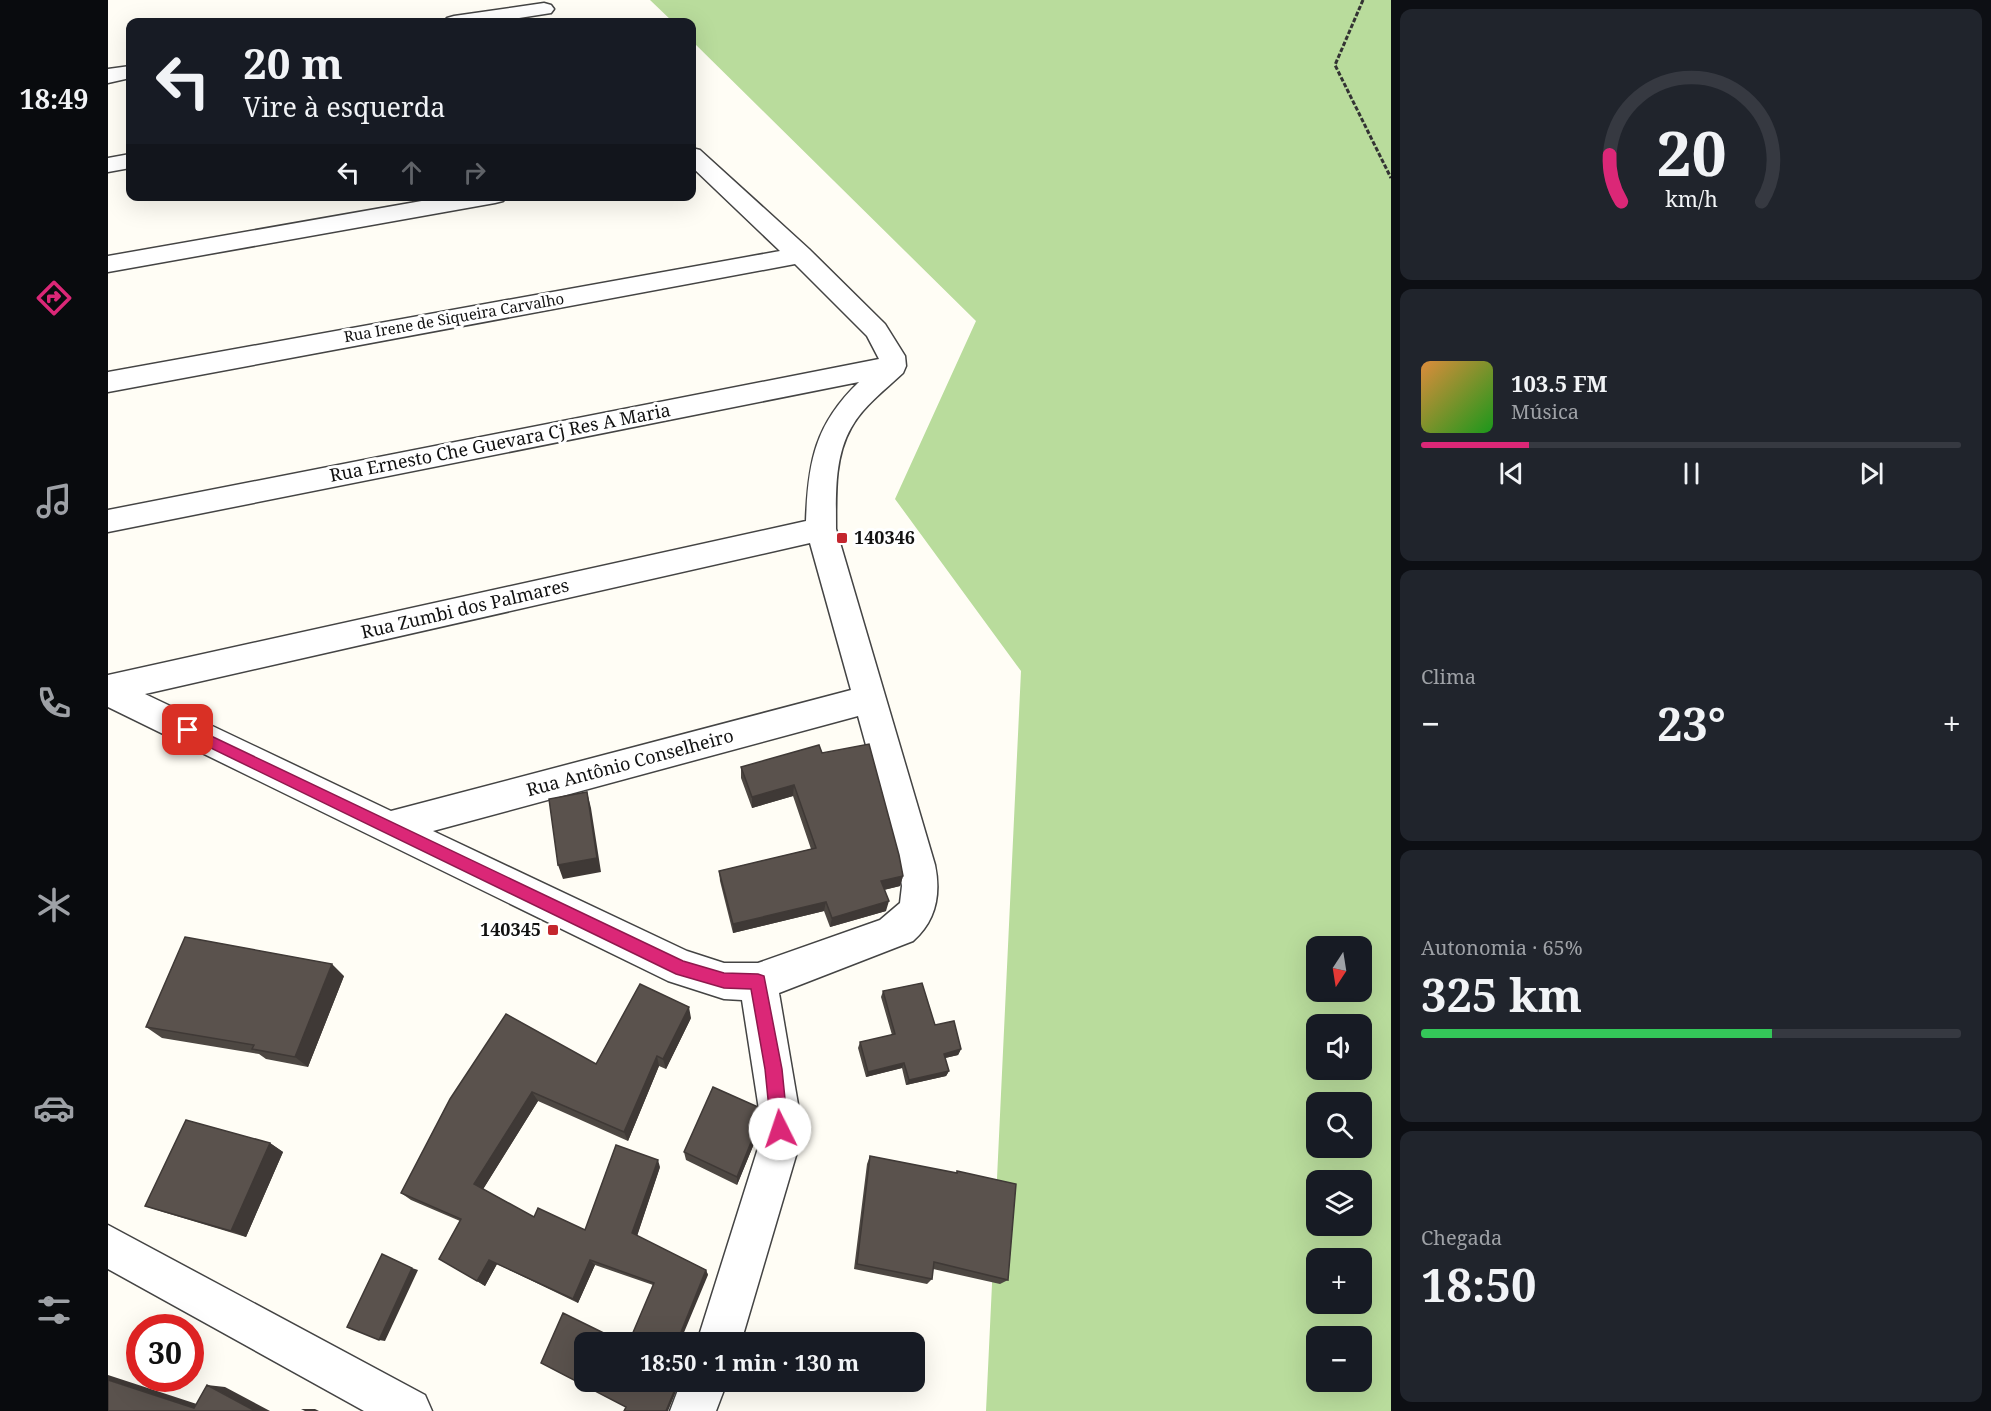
<!DOCTYPE html>
<html lang="pt">
<head>
<meta charset="utf-8">
<style>
  :root { --surface:#171b24; --page:#20242c; --text:#f1f3f6; --muted:#9ea1a6; --line:#363941; --accent:#db2777 }
  body { margin:0; font-family:"Noto Serif",serif; background:var(--page); color:var(--text); height:100vh; display:flex; flex-direction:column; font-size:22px; white-space:nowrap }
  * { box-sizing:border-box; margin:0 }
  p { font-size:20px; color:var(--muted) }
  .icon { flex:none; width:33px; height:33px; fill:none; stroke:currentColor; stroke-width:2; stroke-linecap:round; stroke-linejoin:round }
  .map { position:relative; flex:1; overflow:hidden }
  .drawer { display:flex; flex-direction:column; gap:9px; padding:9px; background:#0d0f14; width:600px }
  .drawer>* { flex:none }
  .top-card { position:absolute; left:18px; top:18px; width:570px; height:183px; border-radius:12px; box-shadow:0 6px 24px #0002; background:#171b24; color:var(--text); overflow:hidden }
  .needle { width:39px; rotate:192deg }
  .fabs { position:absolute; left:1198px; top:936px; display:grid; gap:12px }
  .fabs a { display:grid; place-items:center; width:66px; height:66px; border-radius:12px; background:var(--surface); box-shadow:0 6px 24px #0002; font-size:30px }
  .speed { position:absolute; left:18px; top:1314px; display:flex; gap:12px; font-size:30px; font-weight:700; text-align:center }
  .speed>* { display:grid; place-content:center; width:78px; height:78px; border-radius:50%; background:var(--surface); box-shadow:0 6px 24px #0002; line-height:1 }
  .speed .limit { border:9px solid #d22; background:#fff; color:#111 }
  .pin { position:absolute; display:grid; place-items:center; width:51px; height:51px; color:#fff; margin:-26px; border-radius:12px; box-shadow:0 3px 9px #0006 }
  .me { position:absolute; width:66px; margin:-33px; rotate:356deg; stroke-linejoin:round; filter:drop-shadow(0 0 4px #0008) }
  .turn { display:flex; align-items:center; gap:21px; height:126px; padding:0 18px; font-size:27px }
  .turn .icon { width:78px; height:78px; stroke-width:2.5 }
  .turn b { display:block; font-size:42px; line-height:51px }
  .lanes { display:flex; align-items:center; height:57px; padding:0 18px; background:#0003; justify-content:center; gap:30px; direction:ltr }
  .lanes .off { opacity:.35 }
  .big { font-size:45px; font-weight:700; line-height:1.1 }
  .drawer .card { flex:1; display:flex; flex-direction:column; justify-content:center; gap:9px; min-width:0; padding:0 21px; border-radius:12px; background:var(--page) }
  .drawer .dial { align-items:center; gap:0 }
  .dial svg { height:156px; overflow:visible; fill:none; stroke:var(--line); stroke-width:7; stroke-linecap:round; text-anchor:middle }
  .dial text { fill:var(--text); stroke:none }
  .song { display:flex; align-items:center; gap:18px }
  .cover { width:72px; height:72px; border-radius:9px; background:linear-gradient(135deg,hsl(30 70% 55%),hsl(120 70% 35%)) }
  .played { height:6px; border-radius:3px; background:linear-gradient(90deg,var(--accent) 20%,var(--line) 20%) }
  .keys { display:flex; justify-content:space-around; direction:ltr }
  .heat { display:flex; justify-content:space-between; align-items:center; font-size:33px; direction:ltr }
  .charge { height:9px; border-radius:4px; background:linear-gradient(90deg,#34c759 65%,var(--line) 0) }
  .trip { position:absolute; left:466px; top:1332px; width:351px; height:60px; border-radius:12px; background:var(--surface); box-shadow:0 6px 24px #0002; font-weight:700; line-height:60px; text-align:center }
  main { display:flex; flex:1; min-height:0 }
  .dock { display:flex; flex-direction:column; width:108px; justify-content:space-around; align-items:center; background:#090b0e; color:var(--muted) }
  .dock .icon { width:42px; height:42px }
  .dock .current { color:var(--accent) }
  .dock b { font-size:27px; color:var(--text) }
  .map>svg:first-child { display:block }
</style>
</head>
<body>
<main>
<nav class="dock">
<b>18:49</b>
<svg class="icon current" aria-label="directions" viewBox="0 0 24 24"><path d="M12 3l9 9-9 9-9-9zM9 14v-3h6M13 9l2 2-2 2"/></svg>
<svg class="icon" aria-label="music" viewBox="0 0 24 24"><path d="M9 18V5l10-2v13"/><circle cx="6" cy="18" r="3"/><circle cx="16" cy="16" r="3"/></svg>
<svg class="icon" aria-label="phone" viewBox="0 0 24 24"><path d="M5 4h4l2 5-3 2q2 4 5 5l2-3 5 2v4C11 20 4 13 5 4z"/></svg>
<svg class="icon" aria-label="climate" viewBox="0 0 24 24"><path d="M12 3v18M4 7l16 10M4 17L20 7"/></svg>
<svg class="icon" aria-label="car" viewBox="0 0 24 24"><path d="M5 17H2v-5l4-1 3-4h7l3 4 3 1v5h-3M9 17h6M6 11h13"/><circle cx="7" cy="17" r="2"/><circle cx="17" cy="17" r="2"/></svg>
<svg class="icon" aria-label="filters" viewBox="0 0 24 24"><path d="M4 7h16M4 17h16"/><circle cx="9" cy="7" r="2"/><circle cx="15" cy="17" r="2"/></svg>
</nav>
<div class="map">
<svg width="1283" height="1411" viewBox="0 0 1283 1411">
  <rect width="100%" height="100%" fill="#fffdf5"/>
  <path fill="#b9dc9c" fill-rule="evenodd" d="M542,0H1283V1411H878L913,671L787,499L868,321L584,41V22H565ZM1209,946H1254V992H1209ZM1209,1024H1254V1070H1209ZM1209,1102H1254V1148H1209ZM1209,1180H1254V1226H1209ZM1209,1258H1254V1304H1209ZM1209,1336H1254V1382H1209Z"/>
  <g fill="none" stroke-linecap="round" stroke-linejoin="round">
    <g stroke="#444" stroke-width="3">
      <path id="street" d="M436,3L443,5L446,9L443,13L385,22H336L339,18L346,16Z
        M22,66V78L0,83V69Z
        M584,148L592,150L701,249L777,324L797,356L798,366L795,373C777,390 755,406 743,428C726,458 728,495 728,529L827,865C833,894 828,921 805,941L671,993L692,1116V1142L633,1342H589L652,1142V1116L634,1000L616,999L560,981L0,707V675L698,521C700,462 707,424 751,382L0,532V510L771,359L759,336L687,264L0,392V372L672,251L584,167ZM702,543L743,690L283,811L37,694ZM750,716L791,865L794,886L792,903L772,920L650,963H616L579,951L325,831Z
        M22,154V168L0,172V158Z
        M342,196H399L395,201L387,203L0,272V256Z
        M0,1225L317,1395L324,1411H256L0,1269Z
        M573,1382H619L608,1411H562Z"/>
    </g>
    <path stroke="#333" stroke-width="3" stroke-dasharray="4.5 2" stroke-linecap="butt" d="M1255,0L1227,65L1283,178"/>
    <use href="#street" fill="#fff" fill-rule="evenodd"/>
  </g>
  <path fill="#4d4742" d="M714,753L795,876L792,886L776,890L778,911L722,927L716,911L625,933L612,881L611,871L703,849L685,796L644,808L633,778V767Z
    M236,976L200,1067L158,1059L151,1054L54,1038L38,1027Z
    M775,991L827,1025L853,1049L850,1055L837,1058L841,1071L838,1076L798,1085L794,1068L758,1077L750,1048L752,1042L784,1035L773,997Z
    M583,1018L558,1069L551,1066L520,1141L430,1101L375,1189L426,1217L477,1230L552,1167L529,1236L598,1270L600,1275L545,1285L487,1265L470,1303L389,1264L377,1286L369,1281L352,1221L303,1200L293,1193L342,1099L488,1064Z
    M650,1134L629,1185L578,1160L576,1152Z
    M162,1143L175,1152L138,1237L55,1212L37,1206Z
    M762,1156L848,1173L849,1171L900,1280L892,1284L825,1269L824,1279L819,1284L746,1269L759,1164Z"/>
  <path fill="#3f3936" d="M686,785L685,796L644,808V797Z
    M479,792L483,808L493,872L455,879L450,865Z
    M795,876L792,886L771,891L773,881Z
    M781,901L778,911L722,927L724,918Z
    M718,902L716,911L625,933V924Z
    M224,964L236,976L200,1067L187,1057Z
    M581,1007L583,1018L558,1069L555,1059Z
    M853,1049L850,1055L833,1059L836,1054Z
    M549,1056L551,1066L520,1141L516,1132Z
    M796,1063L794,1068L758,1077L760,1072Z
    M841,1071L838,1076L798,1085L801,1080Z
    M424,1092L430,1101L374,1191L366,1184Z
    M650,1125V1134L629,1185V1177Z
    M162,1143L175,1152L138,1237L123,1231Z
    M550,1160L552,1167L528,1239L524,1233Z
    M381,1260L389,1264L377,1286L369,1281Z
    M482,1260L487,1265L470,1303L465,1299Z
    M304,1268L310,1270L277,1341L271,1340Z
    M598,1270L600,1275L572,1342H569Z
    M0,1375L104,1409L86,1408L0,1380Z
    M570,1382H572L560,1411H558Z
    M99,1385L117,1387L162,1411H147Z
    M193,1409H207L211,1411H197Z"/>
  <path fill="#5a524d" stroke="#3f3936" stroke-width="1.5" d="M761,744L791,855L795,876L773,881L781,901L724,918L718,902L625,924L611,871L708,848L686,785L644,797L633,767L711,745L714,753Z
    M479,792L489,858L450,865L441,799Z
    M77,937L224,964L187,1057L144,1049L146,1045L38,1027Z
    M814,983L827,1025L846,1021L853,1049L836,1054L841,1071L801,1080L796,1063L760,1072L752,1042L787,1034L775,991Z
    M532,984L581,1007L555,1059L549,1056L516,1132L424,1092L366,1184L426,1217L430,1208L477,1230L508,1145L550,1160L524,1233L598,1270L569,1342H521L546,1283L482,1260L465,1299L381,1260L369,1281L331,1259L353,1219L293,1193L342,1099L398,1014L488,1064Z
    M605,1087L650,1107V1125L629,1177L576,1152Z
    M78,1120L162,1143L123,1231L37,1206Z
    M762,1156L849,1173V1171L908,1184L900,1280L826,1262L824,1279L749,1264Z
    M274,1254L304,1268L271,1340L239,1327Z
    M455,1313L514,1342H477V1382H570L558,1411H516L518,1407L433,1363Z
    M0,1380L86,1408L99,1385L147,1411H0Z"/>
  <path fill="#db2777" stroke="#8e194d" stroke-width="1.5" d="M80,725L575,961L616,973L650,974L656,976L674,1069L680,1129L678,1135L672,1137L666,1135L663,1129L657,1069L643,989L616,988L568,974L76,735L73,730L76,726Z"/>
  <g fill="#c4262e" stroke="#fff" stroke-width="2">
    <rect x="728" y="532" width="12" height="12" rx="3"/>
    <rect x="439" y="924" width="12" height="12" rx="3"/>
  </g>
  <g text-anchor="middle" stroke-width="6" stroke-linejoin="round" paint-order="stroke">
    <g font-size="15" fill="#111" stroke="#fff">
      <text transform="translate(346 318) rotate(-10)" y="5">Rua Irene de Siqueira Carvalho</text>
    </g>
    <g font-size="18" fill="#111" stroke="#fff">
      <text transform="translate(392 443) rotate(-11)" y="6">Rua Ernesto Che Guevara Cj Res A Maria</text>
      <text transform="translate(357 609) rotate(-13)" y="6">Rua Zumbi dos Palmares</text>
      <text transform="translate(522 763) rotate(-15)" y="6">Rua Antônio Conselheiro</text>
    </g>
    <g font-size="18" font-weight="bold" fill="#111" stroke="#fff" text-anchor="start">
      <text x="746" y="544">140346</text>
      <text x="433" y="936" text-anchor="end">140345</text>
    </g>
  </g>
</svg>
<div class="fabs">
<a><svg class="needle" viewBox="-14 -14 28 28"><path d="M0-13l5 13h-10z" fill="#e53935"/><path d="M0 13l5-13h-10z" fill="#9ea1a6"/></svg></a>
<a><svg class="icon" aria-label="sound" viewBox="0 0 24 24"><path d="M4 9h4l5-4v14l-5-4H4zM17 9q2 3 0 6"/></svg></a>
<a><svg class="icon" aria-label="search" viewBox="0 0 24 24"><circle cx="10" cy="10" r="6"/><path d="M15 15l6 6"/></svg></a>
<a><svg class="icon" aria-label="layers" viewBox="0 0 24 24"><path d="M12 4l9 5-9 5-9-5zM3 14l9 5 9-5"/></svg></a>
<a>+</a>
<a>−</a>
</div>
<div class="speed"><div class="limit">30</div></div>
<div class="pin" style="left:80px;top:730px;background:#d93025"><svg class="icon" aria-label="arrive" viewBox="0 0 24 24"><path d="M6 21V4h12l-3 4 3 4H6"/></svg></div>
<svg class="me" style="left:672px;top:1129px" viewBox="-20 -20 40 40"><circle r="19" fill="#fff"/><path d="M0-13L10 11 0 6-10 11z" fill="#db2777"/></svg>
<div class="trip">18:50 · 1 min · 130 m</div>
<div class="top-card">
<div class="turn"><svg class="icon" aria-label="left" viewBox="0 0 24 24"><path d="M17 20v-9H6M10 6l-5 5 5 5"/></svg><div><b>20 m</b>Vire à esquerda</div></div>
<div class="lanes"><svg class="icon" aria-label="left" viewBox="0 0 24 24"><path d="M17 20v-9H6M10 6l-5 5 5 5"/></svg><svg class="icon off" aria-label="ahead" viewBox="0 0 24 24"><path d="M12 20V5M6 11l6-6 6 6"/></svg><svg class="icon off" aria-label="right" viewBox="0 0 24 24"><path d="M7 20v-9h11M14 6l5 5-5 5"/></svg></div>
</div>
</div>
<section class="drawer">
<div class="card dial"><svg viewBox="0 0 100 80">
<path d="M14 69A42 42 0 1 1 86 69"/>
<path d="M14 69A42 42 0 0 1 8 45" stroke="#db2777"/>
<text x="50" y="56" font-size="32" font-weight="700">20</text>
<text x="50" y="72" font-size="11">km/h</text>
</svg></div>
<div class="card">
<div class="song"><i class="cover"></i><div><b>103.5 FM</b><p>Música</p></div></div>
<div class="played"></div>
<div class="keys"><svg class="icon" aria-label="previous" viewBox="0 0 24 24"><path d="M18 5L8 12l10 7zM5 5v14"/></svg><svg class="icon" aria-label="pause" viewBox="0 0 24 24"><path d="M8 5v14M16 5v14"/></svg><svg class="icon" aria-label="next" viewBox="0 0 24 24"><path d="M6 5l10 7-10 7zM19 5v14"/></svg></div>
</div>
<div class="card"><p>Clima</p>
<div class="heat"><a>−</a><b class="big">23°</b><a>+</a></div>
</div>
<div class="card"><p>Autonomia · 65%</p><b class="big">325 km</b><div class="charge"></div></div>
<div class="card"><p>Chegada</p><b class="big">18:50</b></div>
</section>
</main>
</body>
</html>
